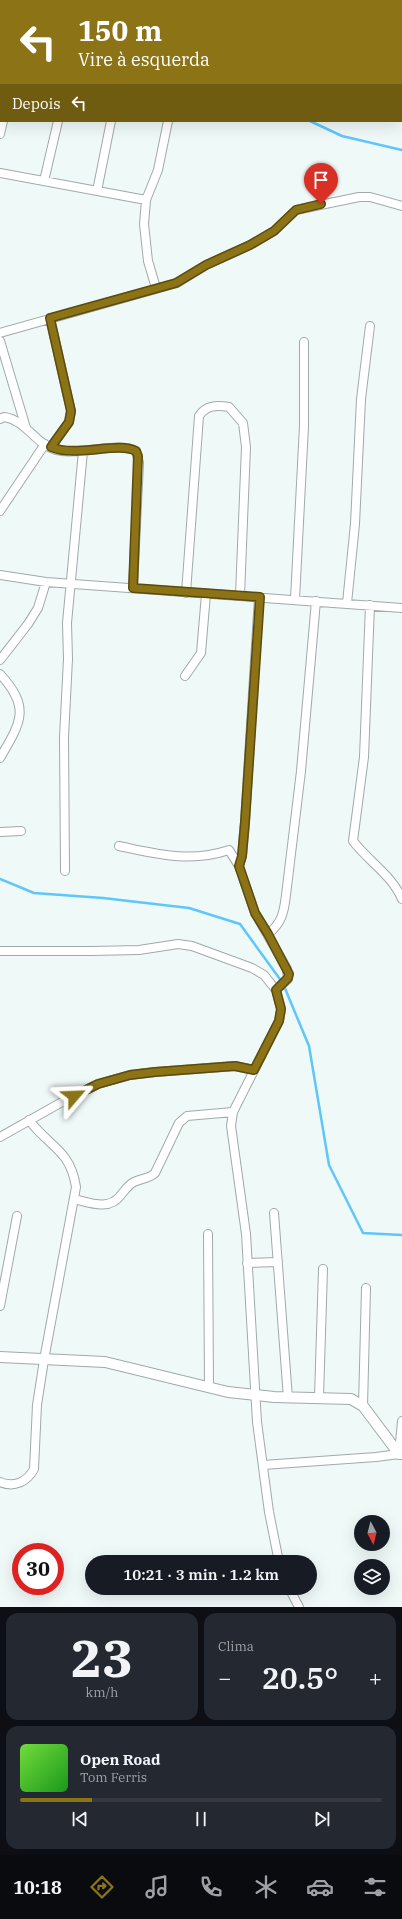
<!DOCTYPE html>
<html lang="pt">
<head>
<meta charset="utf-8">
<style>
  :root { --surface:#171b24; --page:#242831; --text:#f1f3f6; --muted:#9ea1a6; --line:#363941; --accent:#8c7316 }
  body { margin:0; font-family:"IBM Plex Serif",serif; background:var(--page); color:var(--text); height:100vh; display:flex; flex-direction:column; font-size:15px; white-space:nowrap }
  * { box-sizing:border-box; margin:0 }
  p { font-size:13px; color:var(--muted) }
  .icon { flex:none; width:22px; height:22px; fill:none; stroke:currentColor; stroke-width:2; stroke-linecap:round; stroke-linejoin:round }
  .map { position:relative; height:1607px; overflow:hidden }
  .side { display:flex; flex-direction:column; gap:6px; padding:6px; background:#0d0f14; flex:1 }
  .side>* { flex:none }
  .hud { position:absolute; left:0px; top:0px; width:402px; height:122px; box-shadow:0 4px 16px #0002; background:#8c7316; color:#fff; overflow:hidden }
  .needle { width:26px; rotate:173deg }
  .fabs { position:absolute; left:354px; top:1515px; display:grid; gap:8px }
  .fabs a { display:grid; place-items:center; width:36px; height:36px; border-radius:50%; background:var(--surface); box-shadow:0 4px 16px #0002; font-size:20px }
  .speed { position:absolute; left:12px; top:1543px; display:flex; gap:8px; font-size:20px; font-weight:700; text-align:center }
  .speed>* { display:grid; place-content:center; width:52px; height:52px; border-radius:50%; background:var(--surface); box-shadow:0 4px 16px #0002; line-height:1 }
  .speed .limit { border:6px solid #d22; background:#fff; color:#111 }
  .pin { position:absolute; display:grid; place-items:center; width:34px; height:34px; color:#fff; margin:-41px -17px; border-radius:50% 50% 50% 0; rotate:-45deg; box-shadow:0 0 4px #0007 }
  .pin .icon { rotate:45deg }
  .me { position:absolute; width:44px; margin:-22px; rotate:64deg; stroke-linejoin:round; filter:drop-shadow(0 0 3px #0008) }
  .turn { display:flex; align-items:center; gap:14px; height:84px; padding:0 12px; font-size:18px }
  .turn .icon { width:52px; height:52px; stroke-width:2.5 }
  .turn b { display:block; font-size:28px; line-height:34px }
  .then { display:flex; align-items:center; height:38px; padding:0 12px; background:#0003; gap:8px; font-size:15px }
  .big { font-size:30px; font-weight:600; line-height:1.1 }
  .side .widget { flex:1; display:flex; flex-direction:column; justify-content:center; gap:6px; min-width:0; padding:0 14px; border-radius:12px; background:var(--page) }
  .side .dial { align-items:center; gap:0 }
  .dial b { font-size:52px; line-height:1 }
  .song { display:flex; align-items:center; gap:12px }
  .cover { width:48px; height:48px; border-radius:6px; background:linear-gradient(135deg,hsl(100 70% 55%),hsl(120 70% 35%)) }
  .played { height:4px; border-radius:2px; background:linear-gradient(90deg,var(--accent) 20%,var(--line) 20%) }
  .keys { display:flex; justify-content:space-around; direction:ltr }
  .heat { display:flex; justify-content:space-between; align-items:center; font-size:22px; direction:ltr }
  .side .tiles { flex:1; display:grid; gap:6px; grid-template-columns:1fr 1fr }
  .widget:last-child { grid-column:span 2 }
  .trip { position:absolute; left:85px; top:1555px; width:232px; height:40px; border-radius:20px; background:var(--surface); box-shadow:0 4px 16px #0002; font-weight:600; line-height:40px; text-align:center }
  .menu { display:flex; height:64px; justify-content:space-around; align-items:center; background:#090b0e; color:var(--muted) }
  .menu .icon { width:28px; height:28px }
  .menu .current { color:var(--accent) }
  .menu b { font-size:18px; color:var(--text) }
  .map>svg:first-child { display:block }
</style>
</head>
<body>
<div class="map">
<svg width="402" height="1607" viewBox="0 0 402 1607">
  <rect width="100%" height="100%" fill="#eff9f8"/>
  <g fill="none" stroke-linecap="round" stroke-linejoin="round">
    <path stroke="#5fc6fb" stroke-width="2.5" d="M141,0L142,1
      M310,121L342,136L402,150
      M0,879L34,893L103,898L189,908L240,924L282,982
      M284,986L309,1046L329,1165L363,1233L402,1235"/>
    <g stroke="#a0aaa9" stroke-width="10">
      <path id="minor" d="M275,0L276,1
        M320,1L321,0
        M372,1L373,0
        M401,43L402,41
        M0,67L1,68
        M401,71H402
        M0,134L3,121
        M0,173L146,200
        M44,181L58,121
        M97,191L111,121
        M156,288L148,261L144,224L146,200L158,170L168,121
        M50,318L71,411L69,422L51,447
        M0,333L177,283L206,265L250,245L274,231L296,210L359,197H370L402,206
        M0,341L26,428
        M0,419L4,417C26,420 35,444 56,450C78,456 119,441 136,451L139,463L133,588
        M0,511L45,444
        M0,575L46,582L402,608
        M186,593L199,416C206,405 217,405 229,407L243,423L246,447L240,595
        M295,599L304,426V342
        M347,603L355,524L361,399L370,326
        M370,605L364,757L353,841C368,861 392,875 402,899
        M0,660L28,624L38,608L46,582
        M0,674C31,708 21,722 0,758
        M185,676L201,653L206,594
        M0,832L21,831
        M119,846C158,854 190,863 229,850L239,866L255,913L287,969L288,979L276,990
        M239,866L242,856L245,822L259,597
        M65,871L64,737L68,659L67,623L83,451
        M268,934C282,923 284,912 286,895L301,771L316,601
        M0,951H91L139,950L178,944L192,946L252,968L264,975L276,990L281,1009L279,1021L233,1112L231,1126L246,1234L257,1422L269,1512L279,1562
        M0,1137L62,1102L98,1084L130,1075L155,1072L235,1066L254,1070
        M74,1199C91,1203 109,1211 121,1195C125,1190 128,1185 134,1182C142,1178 149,1179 155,1173L179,1123L187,1116L233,1112
        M274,1213L288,1398
        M208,1234L209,1387
        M247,1263L278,1262
        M0,1306L17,1216
        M319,1397L323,1269
        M363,1406L366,1288
        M263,1465L376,1457L399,1454L402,1421
        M0,1482C14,1488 27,1482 34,1469L37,1405L44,1360L76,1187C70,1149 49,1147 29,1120
        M289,1588L299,1607"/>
    </g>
    <g stroke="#a0aaa9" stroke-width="12">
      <path id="tertiary" d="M0,1357L105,1362L228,1392L274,1397L351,1399L363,1406L399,1454H402"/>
    </g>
    <use href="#minor" stroke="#fff" stroke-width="8"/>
    <use href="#tertiary" stroke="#fff" stroke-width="10"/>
  </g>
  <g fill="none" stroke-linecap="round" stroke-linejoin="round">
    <g stroke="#5b4b0e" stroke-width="10">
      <path id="route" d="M74,1096L98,1084L130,1075L155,1072L235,1066L254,1070L279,1021L281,1009L276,990L288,978L289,974L268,934L255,913L239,866L242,856L245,822L260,597L133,588L138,456L136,451C118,441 76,458 51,447L69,422L71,411L50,318L176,283L206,265L250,245L274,231L296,210L321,204"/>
    </g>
    <use href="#route" stroke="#8c7316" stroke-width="7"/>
  </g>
</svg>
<div class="fabs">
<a><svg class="needle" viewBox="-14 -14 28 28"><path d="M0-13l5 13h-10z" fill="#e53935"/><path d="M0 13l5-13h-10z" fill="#9ea1a6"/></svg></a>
<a><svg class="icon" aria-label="layers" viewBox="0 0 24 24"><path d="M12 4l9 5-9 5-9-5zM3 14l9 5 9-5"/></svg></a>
</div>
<div class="speed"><div class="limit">30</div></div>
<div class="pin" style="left:321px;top:204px;background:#d93025"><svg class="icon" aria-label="arrive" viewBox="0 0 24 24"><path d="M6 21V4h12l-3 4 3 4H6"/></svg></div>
<svg class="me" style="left:74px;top:1096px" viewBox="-20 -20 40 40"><path d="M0-17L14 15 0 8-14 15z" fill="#8c7316" stroke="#fff" stroke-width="4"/></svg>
<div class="trip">10:21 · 3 min · 1.2 km</div>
<div class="hud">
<div class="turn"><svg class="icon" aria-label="left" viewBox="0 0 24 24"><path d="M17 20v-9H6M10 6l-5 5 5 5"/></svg><div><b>150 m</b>Vire à esquerda</div></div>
<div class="then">Depois<svg class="icon" aria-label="left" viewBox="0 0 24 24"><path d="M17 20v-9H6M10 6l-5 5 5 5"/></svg></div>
</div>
</div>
<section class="side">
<div class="tiles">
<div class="widget dial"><b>23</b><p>km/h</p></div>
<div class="widget"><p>Clima</p>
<div class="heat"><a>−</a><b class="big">20.5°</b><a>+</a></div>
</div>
<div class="widget">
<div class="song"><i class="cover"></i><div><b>Open Road</b><p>Tom Ferris</p></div></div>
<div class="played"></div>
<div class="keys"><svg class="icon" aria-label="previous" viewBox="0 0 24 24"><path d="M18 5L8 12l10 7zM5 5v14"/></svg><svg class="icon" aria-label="pause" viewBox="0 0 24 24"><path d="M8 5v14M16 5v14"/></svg><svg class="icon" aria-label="next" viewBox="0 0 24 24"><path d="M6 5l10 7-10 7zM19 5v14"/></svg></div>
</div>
</div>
</section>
<nav class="menu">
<b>10:18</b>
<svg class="icon current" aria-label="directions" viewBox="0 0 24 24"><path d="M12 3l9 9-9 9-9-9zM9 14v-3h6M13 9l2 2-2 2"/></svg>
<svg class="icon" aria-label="music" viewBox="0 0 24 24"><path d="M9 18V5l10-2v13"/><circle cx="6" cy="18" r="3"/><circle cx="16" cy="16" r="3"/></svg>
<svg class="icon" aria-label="phone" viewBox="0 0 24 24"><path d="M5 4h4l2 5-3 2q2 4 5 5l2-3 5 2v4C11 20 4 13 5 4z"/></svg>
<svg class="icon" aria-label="climate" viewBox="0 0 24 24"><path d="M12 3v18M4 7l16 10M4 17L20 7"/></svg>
<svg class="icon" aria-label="car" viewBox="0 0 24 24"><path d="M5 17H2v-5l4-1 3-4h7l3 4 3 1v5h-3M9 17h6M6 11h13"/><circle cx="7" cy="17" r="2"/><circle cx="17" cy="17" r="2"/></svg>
<svg class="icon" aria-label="filters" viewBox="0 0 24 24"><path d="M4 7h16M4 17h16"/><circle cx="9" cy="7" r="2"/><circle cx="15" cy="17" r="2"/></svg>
</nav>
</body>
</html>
